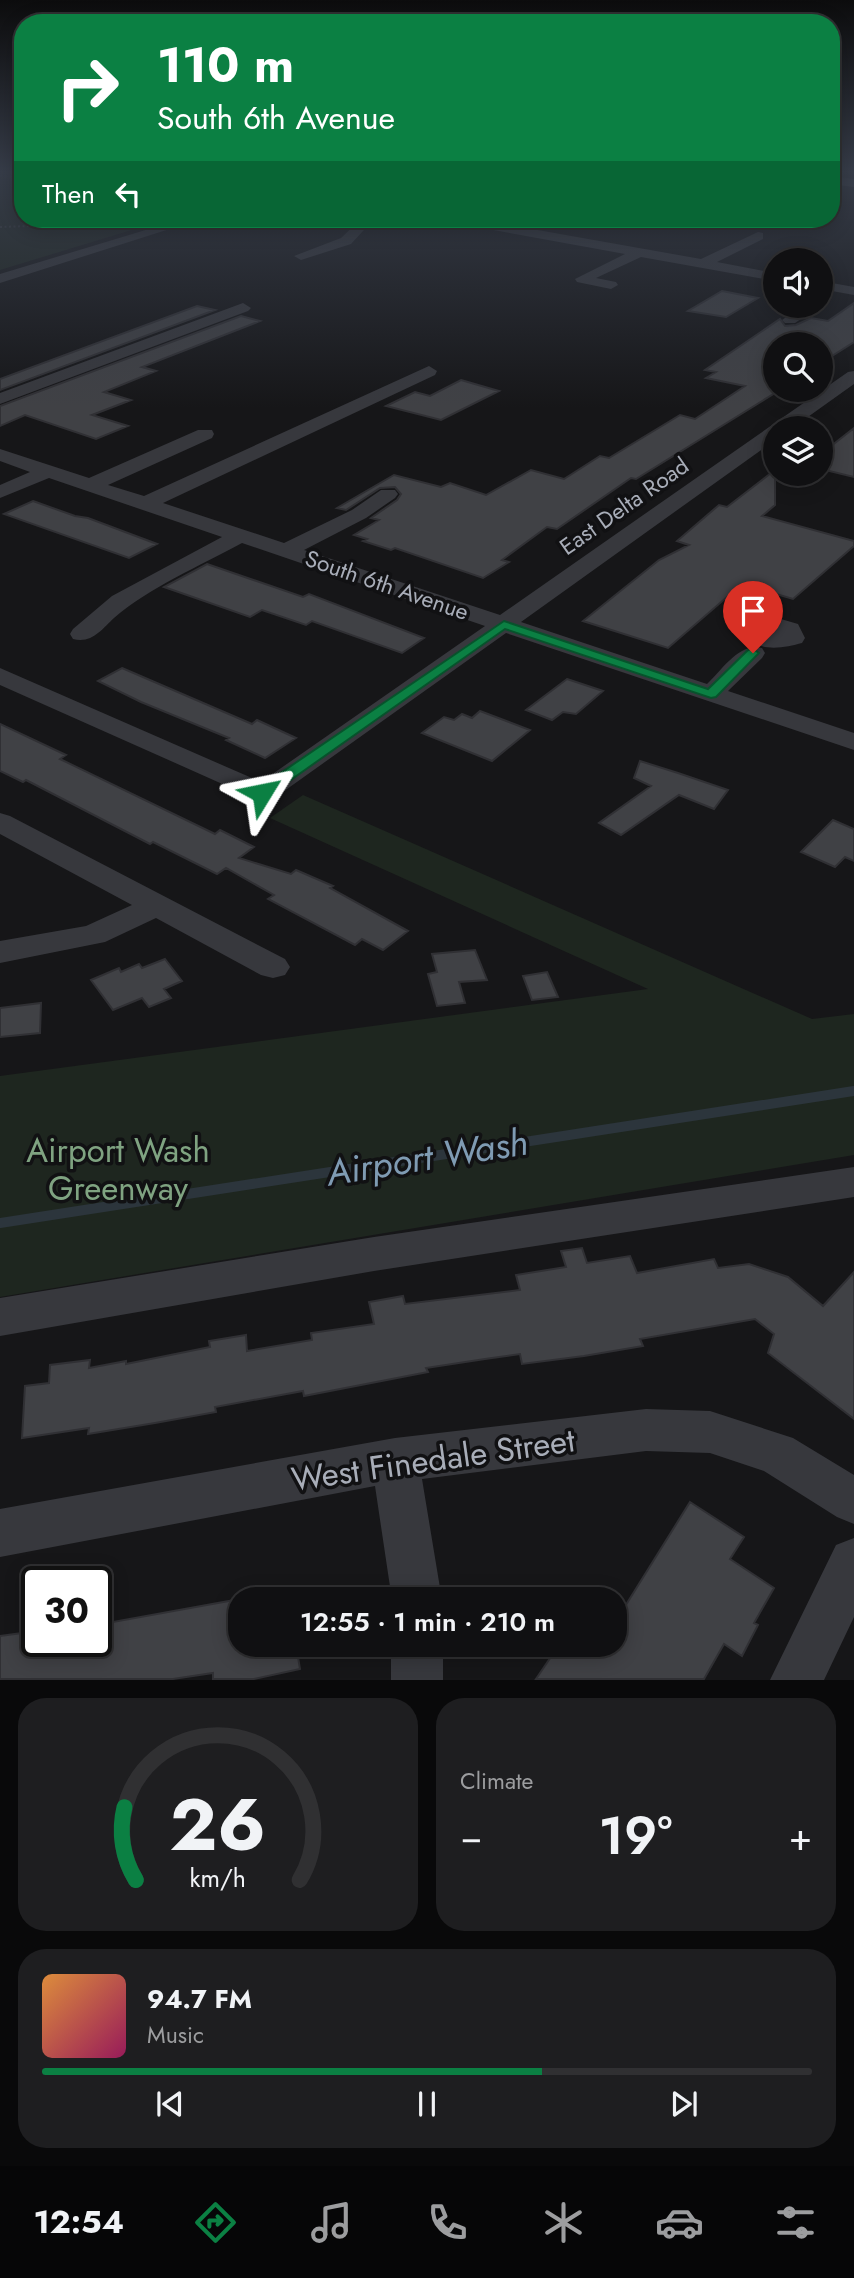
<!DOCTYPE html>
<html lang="en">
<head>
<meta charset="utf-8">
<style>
  :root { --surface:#101012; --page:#1e1e20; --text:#f1f3f6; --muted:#9c9d9f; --line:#303032; --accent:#0b8043 }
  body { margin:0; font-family:Jost,sans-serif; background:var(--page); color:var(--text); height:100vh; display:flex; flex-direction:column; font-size:26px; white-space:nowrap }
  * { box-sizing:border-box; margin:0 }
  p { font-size:23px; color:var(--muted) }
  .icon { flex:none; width:38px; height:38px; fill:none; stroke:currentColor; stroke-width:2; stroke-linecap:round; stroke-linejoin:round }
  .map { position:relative; height:1680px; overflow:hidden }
  .details { display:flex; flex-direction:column; gap:18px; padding:18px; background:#09090a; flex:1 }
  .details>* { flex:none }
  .top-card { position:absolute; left:14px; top:14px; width:826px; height:214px; border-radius:28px; box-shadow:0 4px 18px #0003,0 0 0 2px var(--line); background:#0b8043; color:#fff; overflow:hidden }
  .tools { position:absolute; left:763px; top:248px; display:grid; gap:14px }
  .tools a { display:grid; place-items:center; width:70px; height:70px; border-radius:50%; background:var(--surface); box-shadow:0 4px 18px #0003,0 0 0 2px var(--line); font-size:35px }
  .speed { position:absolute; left:21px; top:1566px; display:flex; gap:14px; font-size:35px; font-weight:700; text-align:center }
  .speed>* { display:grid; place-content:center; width:91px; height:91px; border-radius:50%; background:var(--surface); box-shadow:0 4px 18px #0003,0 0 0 2px var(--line); line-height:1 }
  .speed .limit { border:4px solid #111; border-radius:10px; background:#fff; color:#111 }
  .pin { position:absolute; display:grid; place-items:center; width:60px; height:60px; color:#fff; margin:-72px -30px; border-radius:50% 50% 50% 0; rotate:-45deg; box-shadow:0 0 7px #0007 }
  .pin .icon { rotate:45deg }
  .me { position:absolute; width:77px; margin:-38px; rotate:55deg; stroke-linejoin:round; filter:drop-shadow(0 0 5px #0008) }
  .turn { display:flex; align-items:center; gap:24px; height:147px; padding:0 28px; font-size:32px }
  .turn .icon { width:91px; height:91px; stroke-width:2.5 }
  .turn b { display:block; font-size:49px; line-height:60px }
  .then { display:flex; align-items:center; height:66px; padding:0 28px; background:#0003; gap:14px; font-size:26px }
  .big { font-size:52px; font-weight:600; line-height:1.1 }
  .details .card { flex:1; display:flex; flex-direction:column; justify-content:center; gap:10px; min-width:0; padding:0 24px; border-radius:28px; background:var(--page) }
  .details .dial { align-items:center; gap:0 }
  .dial svg { height:182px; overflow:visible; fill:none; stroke:var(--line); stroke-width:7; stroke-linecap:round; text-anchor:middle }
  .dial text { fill:var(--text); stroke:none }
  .song { display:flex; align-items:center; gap:21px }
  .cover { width:84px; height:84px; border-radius:10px; background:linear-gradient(135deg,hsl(30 70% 55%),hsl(330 70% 35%)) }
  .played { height:7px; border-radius:4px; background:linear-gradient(90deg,var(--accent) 65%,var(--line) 65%) }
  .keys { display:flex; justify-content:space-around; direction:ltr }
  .heat { display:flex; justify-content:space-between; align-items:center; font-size:38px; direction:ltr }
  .details .tiles { flex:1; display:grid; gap:18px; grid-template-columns:1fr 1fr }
  .card:last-child { grid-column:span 2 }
  .trip { position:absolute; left:228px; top:1587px; width:399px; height:70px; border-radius:28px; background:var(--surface); box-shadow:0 4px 18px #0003,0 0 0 2px var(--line); font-weight:600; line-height:70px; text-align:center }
  .tabs { display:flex; height:112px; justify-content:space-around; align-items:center; background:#060607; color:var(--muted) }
  .tabs .icon { width:49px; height:49px }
  .tabs .selected { color:var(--accent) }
  .tabs b { font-size:32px; color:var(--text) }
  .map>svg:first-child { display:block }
</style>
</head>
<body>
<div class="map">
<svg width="854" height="1680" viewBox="0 0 854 1680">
  <rect width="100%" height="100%" fill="#161618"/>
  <path fill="#1e261f" d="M0,173H23V219H168L0,270Z
    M303,795L812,1019L854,1014V1155L0,1297V1076L648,989L270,818Z"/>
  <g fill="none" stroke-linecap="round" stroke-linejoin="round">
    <path stroke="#2c353c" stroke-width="10" d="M0,1223L854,1091"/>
  </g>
  <path fill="#404145" stroke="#303034" stroke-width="2" d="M722,291L758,298L726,317L688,311Z
    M854,303V342L821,363V345H775V393L636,479L631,478L557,529L547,527L502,560L509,562L483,578L395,548L391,550L363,541L367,539L354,535L379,520L371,518L397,500L401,494L395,487L380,488L346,510L337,508L394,475L441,487L450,483L486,495L531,470L564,479L600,456L609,458L680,415L695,419L745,386L706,378L716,372L705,370L780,319L785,326L796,325L811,318L828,321Z
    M197,306L215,310L0,390V379Z
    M241,316L260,321L142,367L156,371L104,392L131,400L92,415L128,426L96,439L25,415L0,426V406Z
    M461,380L499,391L441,420L386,406L415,392L430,396Z
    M854,428V477L821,469V454Z
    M775,470V505L762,516L854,541V546L793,599L742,584L668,648L583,621L659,560L689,545L677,541L719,505L727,507Z
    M33,501L75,516L88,518L157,544L129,558L4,514Z
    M207,564L303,597L309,594L424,638L402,653L312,621L306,625L262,610L250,617L164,587Z
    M122,668L252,724L257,720L296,738L265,758L226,740L229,738L141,702L98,681Z
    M567,679L603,691L576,714L563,712L552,720L526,710Z
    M480,711L530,730L492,761L422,733L444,717L454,720L462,714L472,718Z
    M0,724L66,755L60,759L215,834L220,830L254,847L239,858L291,874L296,870L333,886L330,888L408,931L383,950L362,939L355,945L268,899L274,895L226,868L217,874L153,842L150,844L26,780L23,782L0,771Z
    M640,761L678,773L728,790L714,809L679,795L621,835L599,823L651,786L634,778Z
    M833,820L854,829V861L845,857L835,867L801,852Z
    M475,950L487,980L459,982L465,1003L437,1006L428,974L437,972L432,954Z
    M165,959L182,981L164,989L171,998L149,1007L142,998L113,1010L91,980L119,968L121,972L139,964L142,968Z
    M547,972L558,997L532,1000L523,976Z
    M41,1003L40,1033L0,1037V1008Z
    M582,1248L587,1263L630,1256L637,1273L714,1259L718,1268L749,1264L788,1277L823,1306L854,1272V1419L768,1353L774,1334L755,1319L640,1339L643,1346L584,1356L522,1364L520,1354L485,1359L426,1368L428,1372L304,1396L303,1391L215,1407L216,1412L155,1423L88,1434L89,1428L22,1438L25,1386L49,1383L50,1365L90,1360L89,1368L126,1361V1364L210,1347L209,1341L246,1335L247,1351L312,1340L311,1333L374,1324L369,1302L403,1296L405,1304L520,1290L516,1275L566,1267L561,1251Z
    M690,1502L744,1537L730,1559L774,1588L754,1623L758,1625L742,1656L724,1644L704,1679H536L559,1645H614V1624Z
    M240,1599V1645H296L300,1669L254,1679H213V1673L173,1679H0V1636L37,1631V1642H96V1625Z"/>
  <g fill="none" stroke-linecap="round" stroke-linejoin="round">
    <path stroke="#3d3f44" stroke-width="2" stroke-dasharray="2 2.5" stroke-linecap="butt" d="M0,176L23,178
      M0,227L117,223"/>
    <path fill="#37383d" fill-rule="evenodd" d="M182,219H201L0,283V274Z
      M361,219H374L351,244L301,260L294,256L341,238Z
      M449,219H475L701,259L758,232L763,233V239L717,262L775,273V281L641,257L596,278L616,282L618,285L611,289L577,282L575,279L625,254L455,223Z
      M821,281L854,287V295L821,289Z
      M243,303L251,308L248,311L0,404V393Z
      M802,306H820L795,323H785L782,320Z
      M429,366L437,371L435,375L163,503L284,543L352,510L381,490H395L398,494L395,498L366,518L304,550L500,615L848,372L854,371V384L791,429H775V440L521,622L707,684C722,670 739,642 762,648L765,653L762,658L728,691L854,733V750L506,633L273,799L263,802L0,685V668L261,782L485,626L242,543C200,566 150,587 114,618C102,629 92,644 73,639L70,634L73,629L112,596L222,537L49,478L0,498V485L30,472L0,461V449L89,478L198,430H212L214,434L212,438L108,485L144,496Z
      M774,617L798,624L805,638L802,643C784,648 758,653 746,635L751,622Z
      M0,813L10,816L285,959L290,967L285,975L273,978L261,975L156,918L105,942L0,963V941L86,926L132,905L0,834Z
      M854,1167V1197L374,1271L0,1336V1298L374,1237Z
      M646,1409L710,1411L793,1438L854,1475V1524L837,1517L764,1471L710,1453L646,1451L422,1479L442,1600H392L375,1486L0,1557V1509L395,1438Z
      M854,1538V1617L824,1680H770L836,1545Z
      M391,1645H443V1680H391Z"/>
    <path fill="#53555c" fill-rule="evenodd" d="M831,176L854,179V187L831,184Z"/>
  </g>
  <linearGradient id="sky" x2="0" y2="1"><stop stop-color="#0c0c0d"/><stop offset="0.42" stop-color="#363c48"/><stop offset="1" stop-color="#363c48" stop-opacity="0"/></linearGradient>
  <rect width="854" height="408" fill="url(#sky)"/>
  <path fill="#0b8043" stroke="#07532c" stroke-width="2" d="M504,621L708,689L748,650L753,649L759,653L716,697L711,698L505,629L268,796H257L255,793L257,789Z"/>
  <g text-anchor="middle" stroke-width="7" stroke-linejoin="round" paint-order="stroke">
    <g font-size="23" fill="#a8adb8" stroke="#111113">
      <text transform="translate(624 506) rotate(-35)" y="8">East Delta Road</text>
      <text transform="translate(387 585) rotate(19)" y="8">South 6th Avenue</text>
    </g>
    <g font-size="33" fill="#7fa381" stroke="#111113">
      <text x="118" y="1162">Airport Wash<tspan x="118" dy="38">Greenway</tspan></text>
    </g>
    <g font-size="33" fill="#a8adb8" stroke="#111113">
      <text transform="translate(433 1459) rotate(-8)" y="12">West Finedale Street</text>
    </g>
    <g font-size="37" font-style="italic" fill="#7f9bb3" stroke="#111113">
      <text transform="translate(427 1157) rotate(-9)" y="13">Airport Wash</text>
    </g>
  </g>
</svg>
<div class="tools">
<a><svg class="icon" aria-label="sound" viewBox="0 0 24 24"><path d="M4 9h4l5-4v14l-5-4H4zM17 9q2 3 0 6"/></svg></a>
<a><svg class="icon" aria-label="search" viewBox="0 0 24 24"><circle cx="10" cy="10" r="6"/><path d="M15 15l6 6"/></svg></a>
<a><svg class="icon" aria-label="layers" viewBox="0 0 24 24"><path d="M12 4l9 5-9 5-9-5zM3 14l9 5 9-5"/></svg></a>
</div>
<div class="speed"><div class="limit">30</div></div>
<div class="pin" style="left:753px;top:653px;background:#d93025"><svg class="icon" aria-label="arrive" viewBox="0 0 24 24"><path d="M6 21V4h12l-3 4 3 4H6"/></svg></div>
<svg class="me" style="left:262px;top:793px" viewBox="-20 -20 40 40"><path d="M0-17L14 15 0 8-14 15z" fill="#0b8043" stroke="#fff" stroke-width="4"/></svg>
<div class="trip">12:55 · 1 min · 210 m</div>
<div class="top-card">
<div class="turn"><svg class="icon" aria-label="right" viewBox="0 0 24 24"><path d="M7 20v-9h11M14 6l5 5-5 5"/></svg><div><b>110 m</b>South 6th Avenue</div></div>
<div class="then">Then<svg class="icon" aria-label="left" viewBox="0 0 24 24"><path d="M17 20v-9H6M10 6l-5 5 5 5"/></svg></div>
</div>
</div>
<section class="details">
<div class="tiles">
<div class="card dial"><svg viewBox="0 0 100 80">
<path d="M14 69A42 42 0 1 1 86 69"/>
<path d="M14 69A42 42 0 0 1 9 37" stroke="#0b8043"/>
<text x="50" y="56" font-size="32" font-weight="700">26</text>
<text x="50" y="72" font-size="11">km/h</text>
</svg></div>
<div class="card"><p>Climate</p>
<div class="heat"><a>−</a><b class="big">19°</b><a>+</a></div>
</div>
<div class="card">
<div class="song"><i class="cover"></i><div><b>94.7 FM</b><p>Music</p></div></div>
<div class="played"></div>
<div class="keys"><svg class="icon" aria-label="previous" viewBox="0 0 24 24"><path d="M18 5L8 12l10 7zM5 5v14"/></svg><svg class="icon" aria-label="pause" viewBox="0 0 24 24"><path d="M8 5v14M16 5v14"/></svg><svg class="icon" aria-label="next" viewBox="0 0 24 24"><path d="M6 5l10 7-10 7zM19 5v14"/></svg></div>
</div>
</div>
</section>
<nav class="tabs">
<b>12:54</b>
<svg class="icon selected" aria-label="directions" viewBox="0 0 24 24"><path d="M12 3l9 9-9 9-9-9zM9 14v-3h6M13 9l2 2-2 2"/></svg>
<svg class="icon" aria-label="music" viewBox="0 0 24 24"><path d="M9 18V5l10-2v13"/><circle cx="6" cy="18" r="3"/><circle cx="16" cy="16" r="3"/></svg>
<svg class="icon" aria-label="phone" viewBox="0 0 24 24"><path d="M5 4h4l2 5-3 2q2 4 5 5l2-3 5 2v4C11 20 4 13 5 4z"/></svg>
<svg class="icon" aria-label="climate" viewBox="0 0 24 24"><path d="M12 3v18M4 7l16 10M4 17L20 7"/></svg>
<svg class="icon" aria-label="car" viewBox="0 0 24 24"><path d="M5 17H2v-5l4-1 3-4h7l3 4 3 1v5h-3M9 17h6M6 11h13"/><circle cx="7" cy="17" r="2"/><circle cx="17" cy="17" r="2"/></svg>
<svg class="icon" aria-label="filters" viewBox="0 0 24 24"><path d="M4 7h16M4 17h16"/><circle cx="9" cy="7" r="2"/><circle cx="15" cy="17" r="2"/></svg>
</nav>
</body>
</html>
